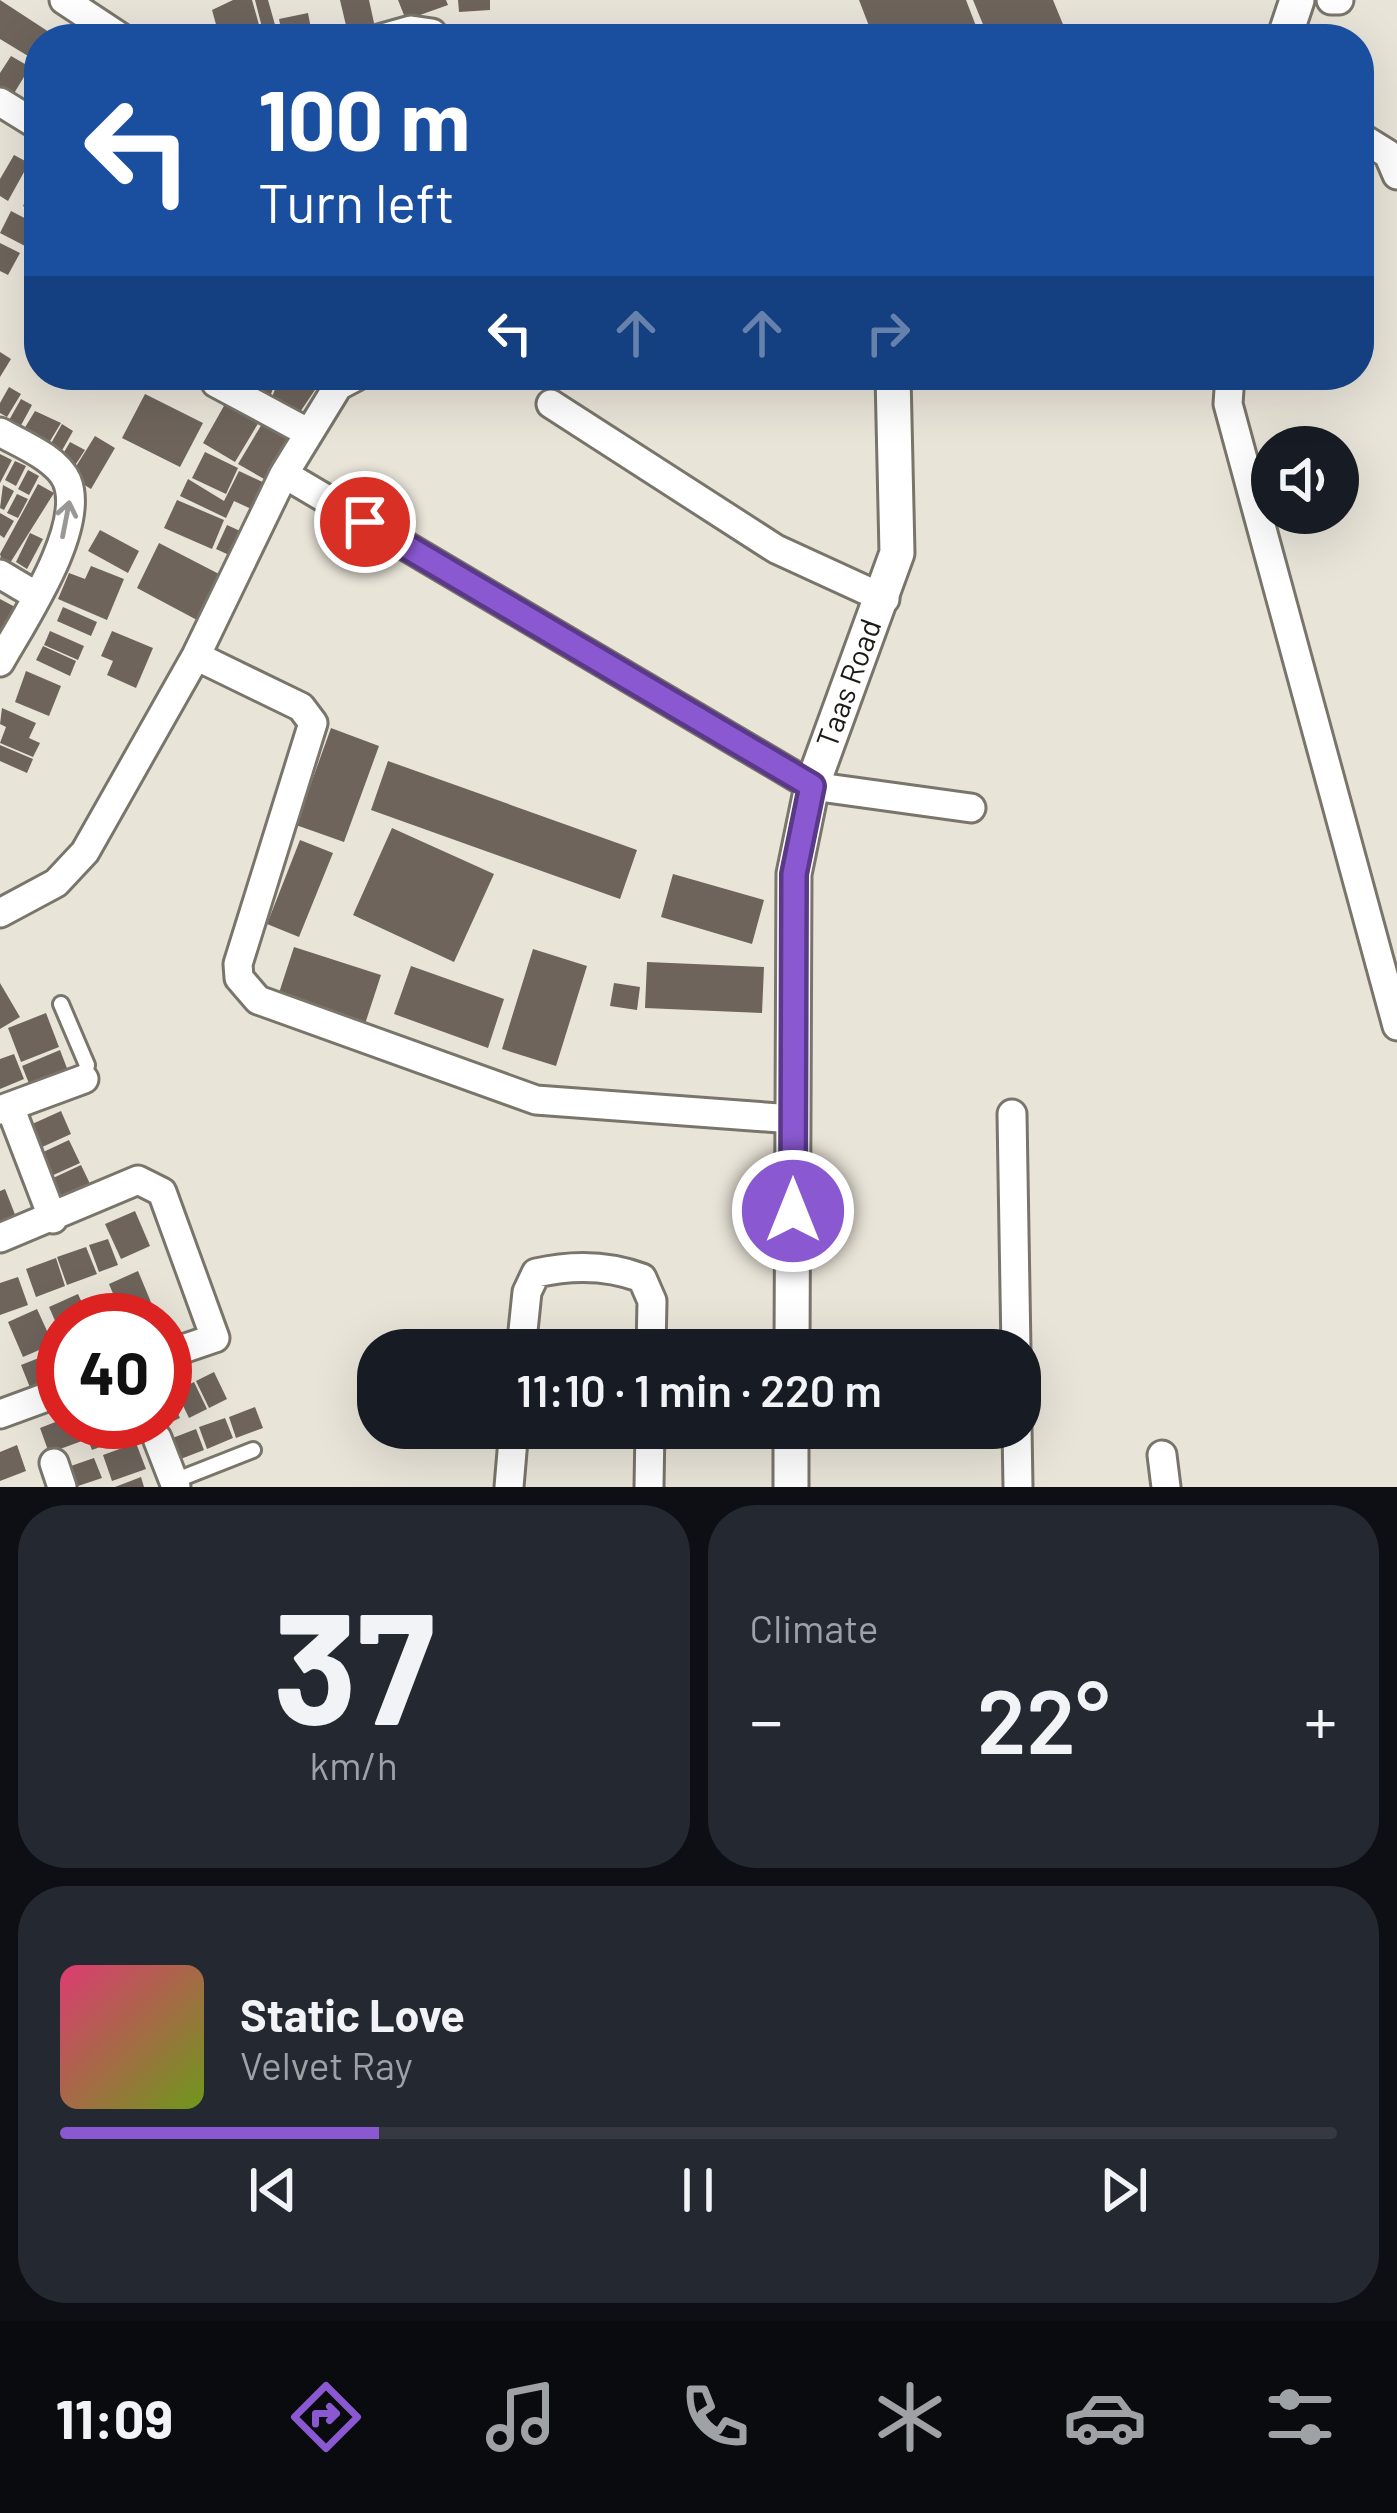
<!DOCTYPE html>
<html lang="en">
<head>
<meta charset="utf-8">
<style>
  :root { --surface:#171b24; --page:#242831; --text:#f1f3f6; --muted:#9ea1a6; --line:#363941; --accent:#8a59d1 }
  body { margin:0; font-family:Barlow,sans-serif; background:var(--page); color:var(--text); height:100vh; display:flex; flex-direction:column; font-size:45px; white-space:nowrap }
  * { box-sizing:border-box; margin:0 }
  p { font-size:39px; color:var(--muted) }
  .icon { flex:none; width:66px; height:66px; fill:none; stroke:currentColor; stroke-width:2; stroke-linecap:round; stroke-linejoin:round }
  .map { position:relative; height:1487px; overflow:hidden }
  .details { display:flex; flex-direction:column; gap:18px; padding:18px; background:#0d0f14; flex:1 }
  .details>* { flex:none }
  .guide { position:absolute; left:24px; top:24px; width:1350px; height:366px; border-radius:48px; box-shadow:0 12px 48px #0002; background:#1a4fa0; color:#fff; overflow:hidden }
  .controls { position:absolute; left:1251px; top:426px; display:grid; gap:24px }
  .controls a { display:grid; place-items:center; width:108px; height:108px; border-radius:50%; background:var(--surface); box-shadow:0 12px 48px #0002; font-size:60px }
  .speed { position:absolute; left:36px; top:1293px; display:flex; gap:24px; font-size:60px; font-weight:700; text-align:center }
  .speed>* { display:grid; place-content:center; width:156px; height:156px; border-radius:50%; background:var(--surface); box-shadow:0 12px 48px #0002; line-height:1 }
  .speed .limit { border:18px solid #d22; background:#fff; color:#111 }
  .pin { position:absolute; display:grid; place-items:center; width:102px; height:102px; color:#fff; margin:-51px; border:6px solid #fff; border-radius:50%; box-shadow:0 3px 12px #0007 }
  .me { position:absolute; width:132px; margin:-66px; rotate:0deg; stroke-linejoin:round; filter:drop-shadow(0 0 9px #0008) }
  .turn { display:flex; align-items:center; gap:42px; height:252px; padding:0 36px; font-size:54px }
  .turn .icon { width:156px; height:156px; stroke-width:2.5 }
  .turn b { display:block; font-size:84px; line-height:102px }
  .lanes { display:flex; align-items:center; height:114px; padding:0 36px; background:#0003; justify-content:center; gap:60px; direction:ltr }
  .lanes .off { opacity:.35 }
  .big { font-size:90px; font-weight:600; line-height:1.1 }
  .details .card { flex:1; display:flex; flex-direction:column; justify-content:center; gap:18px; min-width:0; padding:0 42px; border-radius:48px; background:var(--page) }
  .details .dial { align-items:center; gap:0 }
  .dial b { font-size:156px; line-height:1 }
  .song { display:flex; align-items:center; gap:36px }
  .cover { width:144px; height:144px; border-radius:18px; background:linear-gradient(135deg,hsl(340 70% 55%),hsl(80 70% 35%)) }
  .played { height:12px; border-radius:6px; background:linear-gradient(90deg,var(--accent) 25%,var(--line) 25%) }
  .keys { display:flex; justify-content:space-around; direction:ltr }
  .heat { display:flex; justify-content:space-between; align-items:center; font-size:66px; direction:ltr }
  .details .tiles { flex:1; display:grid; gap:18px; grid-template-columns:1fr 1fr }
  .card:last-child { grid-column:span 2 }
  .trip { position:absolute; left:357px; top:1329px; width:684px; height:120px; border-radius:48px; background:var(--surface); box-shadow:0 12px 48px #0002; font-weight:600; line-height:120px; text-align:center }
  .tabs { display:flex; height:192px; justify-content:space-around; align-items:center; background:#090b0e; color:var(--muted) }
  .tabs .icon { width:84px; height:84px }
  .tabs .on { color:var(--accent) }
  .tabs b { font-size:54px; color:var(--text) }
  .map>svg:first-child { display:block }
</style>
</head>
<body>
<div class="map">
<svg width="1397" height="1487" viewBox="0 0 1397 1487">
  <rect width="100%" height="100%" fill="#e9e4d8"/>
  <path fill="#6e645c" d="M0,0L49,32L39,39L33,59L0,39Z
    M233,0H252L263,39H220L212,10Z
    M255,0H268L279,39H265Z
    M340,0H369L376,32L348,34Z
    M398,0H446L448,5L406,20Z
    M458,0H490V10L459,12Z
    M859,0H966L981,39H874Z
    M973,0H1053L1069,39H989Z
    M308,13L313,39H283L279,19Z
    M452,25L480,26V39H452Z
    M11,56L30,67L13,95L0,87V73Z
    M39,74V114L22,104Z
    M14,155L29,163L8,201L0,196V179Z
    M39,173V214L23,206Z
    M11,211L38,225L27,247L0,233Z
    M0,243L20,253L8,275L0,271Z
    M0,352L11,359L0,377Z
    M241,375H278L267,405L232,387Z
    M280,375L321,381L296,418L269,406Z
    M9,387L21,394L7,417L0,413V403Z
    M145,394L203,423L180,467L122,438Z
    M229,397L262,417L235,462L203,443Z
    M21,399L32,405L19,429L8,422Z
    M35,411L61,423L47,446L21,434Z
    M265,419L298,438L271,483L238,464Z
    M62,424L73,431L60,454L49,447Z
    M95,436L115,448L91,489L70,476Z
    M70,442L85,450L74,467L60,459Z
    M205,452L238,468L226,494L192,478Z
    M0,454L12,460L0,483Z
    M15,461L26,466L16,486L5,480Z
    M28,470L39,476L29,495L18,489Z
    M239,471L273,487L260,513L234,501L226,518L180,496L188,479L224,501Z
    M38,484L54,493L5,571L0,554Z
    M3,485L14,491L4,510L0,508Z
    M17,494L28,499L18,518L7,513Z
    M177,500L224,520L212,549L164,528Z
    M0,513L14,521L4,538L0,535Z
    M227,525L251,536L240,560L216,549Z
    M100,530L139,551L128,573L88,551Z
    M30,533L43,539L27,569L16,562Z
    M159,543L219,574L197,620L137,588Z
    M91,566L124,579L107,620L58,599L69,573L85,579Z
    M0,599L17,608L0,640Z
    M63,607L97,622L91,636L57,621Z
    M50,631L84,646L78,660L44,645Z
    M112,631L153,648L136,688L107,675L113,661L101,656Z
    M43,646L76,661L70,676L36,660Z
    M26,671L61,686L49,716L15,702Z
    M2,708L36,723L29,738L40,743L33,757L0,743L6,727L0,724Z
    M331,728L379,746L344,842L296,825Z
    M0,745L33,759L27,773L0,761Z
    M388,761L637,850L620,899L371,810Z
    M392,828L494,874L454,962L353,915Z
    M300,840L333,853L299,937L267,924Z
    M673,874L764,900L752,944L661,917Z
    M294,947L381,975L365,1024L278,996Z
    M533,949L587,966L556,1066L502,1049Z
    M647,962L764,967L762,1013L645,1008Z
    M411,966L504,999L488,1048L394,1014Z
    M0,983L20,1017L0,1029Z
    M614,983L640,987L637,1010L610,1006Z
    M46,1013L59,1047L21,1062L8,1028Z
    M60,1050L70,1076L32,1091L22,1066Z
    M14,1054L24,1079L0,1089V1059Z
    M61,1111L71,1134L40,1148L30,1125Z
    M69,1140L80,1163L49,1177L39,1154Z
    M81,1165L92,1188L61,1202L51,1179Z
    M5,1189L16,1217L0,1224V1191Z
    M135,1211L150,1246L121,1259L105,1224Z
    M108,1239L118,1265L99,1272L89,1245Z
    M86,1247L97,1274L67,1285L57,1257Z
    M56,1258L65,1286L36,1297L26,1269Z
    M138,1271L153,1307L124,1320L109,1284Z
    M18,1277L28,1305L0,1315V1283Z
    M78,1294L90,1320H63V1339L49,1307Z
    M37,1309L53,1344L23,1357L8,1322Z
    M54,1352L63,1378L31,1390L21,1365Z
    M214,1372L227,1399L209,1408L196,1381Z
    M194,1382L207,1409L189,1418L176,1391Z
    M165,1387L180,1418L165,1425Z
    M255,1407L263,1428L236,1438L229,1417Z
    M225,1418L233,1438L207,1449L199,1427Z
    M63,1419L75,1422L82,1441L49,1453L40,1428Z
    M89,1422H119L124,1438L92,1450L82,1425Z
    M134,1422H156L158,1426L140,1435Z
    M196,1429L204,1450L178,1460L170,1439Z
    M136,1443L146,1469L112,1481L103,1455Z
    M17,1445L26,1471L0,1481V1452Z
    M94,1458L102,1478L75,1487L68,1467Z
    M141,1477L144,1487H115Z"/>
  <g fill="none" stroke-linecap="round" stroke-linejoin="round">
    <g stroke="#79756a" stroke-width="20">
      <path id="service" d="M61,1004L87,1065L84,1079
        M174,1481L253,1450"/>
    </g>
    <g stroke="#79756a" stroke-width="33">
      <path id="minor" d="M64,0L123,39
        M1331,0H1339
        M379,39L411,30L432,33L433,39
        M0,102L39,126
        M1359,136L1388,154L1397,175
        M1230,375L1228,404L1397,1026
        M216,383L309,433
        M551,404L776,549L885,599
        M0,432C21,444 57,458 67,481C86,528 23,621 0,662
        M284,474L812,786L971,808
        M0,574L37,596
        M196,656L301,707L313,723L238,964L239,978L258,1000L536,1100L793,1119
        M0,913L56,883L85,852L196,656L284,474L338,386L359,375
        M10,1107L53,1219
        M0,1110L84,1079
        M1012,1114L1016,1350
        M0,1238L138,1180L162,1192L215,1338L165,1355
        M521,1350L527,1292L536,1273C571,1265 608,1265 642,1278L652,1301L651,1350
        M0,1414L63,1391
        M1017,1428L1018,1487
        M157,1438L176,1487
        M1162,1455L1166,1487
        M54,1463L62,1487
        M509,1487L514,1428
        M649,1487L650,1428"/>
    </g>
    <g stroke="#79756a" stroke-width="39">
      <g id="tertiary">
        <path d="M1284,39L1297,0"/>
        <path id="s1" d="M792,1350L794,874L812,786L897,553L893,375"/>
        <path d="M791,1487V1428"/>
      </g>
    </g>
    <use href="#service" stroke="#fff" stroke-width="14"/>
    <use href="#minor" stroke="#fff" stroke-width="27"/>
    <use href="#tertiary" stroke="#fff" stroke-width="33"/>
  </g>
  <defs><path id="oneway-shaft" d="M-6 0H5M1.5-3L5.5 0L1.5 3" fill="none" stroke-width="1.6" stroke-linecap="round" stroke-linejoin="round" transform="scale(3)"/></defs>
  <use stroke="#999896" href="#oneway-shaft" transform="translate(66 519) rotate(-79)"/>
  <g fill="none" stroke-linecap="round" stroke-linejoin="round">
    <g stroke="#5a3a88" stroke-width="30">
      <path id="route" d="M365,522L812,786L794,874L793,1211"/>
    </g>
    <use href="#route" stroke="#8a59d1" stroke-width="21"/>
  </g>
  <g text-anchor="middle" stroke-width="12" stroke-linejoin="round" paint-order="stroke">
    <g font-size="30" fill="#1c1a16" stroke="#fff">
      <text dy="10" stroke="none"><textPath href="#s1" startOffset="675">Taas Road</textPath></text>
    </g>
  </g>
</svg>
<div class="controls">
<a><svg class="icon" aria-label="sound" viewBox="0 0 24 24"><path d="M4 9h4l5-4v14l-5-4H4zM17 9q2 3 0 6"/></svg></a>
</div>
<div class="speed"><div class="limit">40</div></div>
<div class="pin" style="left:365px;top:522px;background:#d93025"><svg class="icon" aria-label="arrive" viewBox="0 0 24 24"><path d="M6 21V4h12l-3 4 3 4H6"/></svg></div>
<svg class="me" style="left:793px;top:1211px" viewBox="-20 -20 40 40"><circle r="17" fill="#8a59d1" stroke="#fff" stroke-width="3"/><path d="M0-11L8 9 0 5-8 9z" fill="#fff"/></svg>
<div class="trip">11:10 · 1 min · 220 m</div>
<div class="guide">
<div class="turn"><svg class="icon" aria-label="left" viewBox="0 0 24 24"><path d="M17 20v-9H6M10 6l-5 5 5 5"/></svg><div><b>100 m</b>Turn left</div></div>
<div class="lanes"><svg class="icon" aria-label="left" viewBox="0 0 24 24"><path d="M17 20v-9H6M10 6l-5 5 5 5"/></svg><svg class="icon off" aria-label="ahead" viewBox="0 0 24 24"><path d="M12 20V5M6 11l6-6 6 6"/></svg><svg class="icon off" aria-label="ahead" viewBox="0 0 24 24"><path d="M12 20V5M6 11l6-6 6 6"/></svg><svg class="icon off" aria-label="right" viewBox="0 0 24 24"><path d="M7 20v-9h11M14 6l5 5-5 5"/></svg></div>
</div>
</div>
<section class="details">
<div class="tiles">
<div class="card dial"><b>37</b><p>km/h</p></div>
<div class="card"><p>Climate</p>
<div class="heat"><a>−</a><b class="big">22°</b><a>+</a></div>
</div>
<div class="card">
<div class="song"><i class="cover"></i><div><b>Static Love</b><p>Velvet Ray</p></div></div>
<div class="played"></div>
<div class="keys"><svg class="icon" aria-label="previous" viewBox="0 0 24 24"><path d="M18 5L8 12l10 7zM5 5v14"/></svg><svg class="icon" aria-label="pause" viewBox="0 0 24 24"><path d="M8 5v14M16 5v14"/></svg><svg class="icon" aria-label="next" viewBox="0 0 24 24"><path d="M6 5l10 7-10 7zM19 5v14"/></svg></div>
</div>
</div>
</section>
<nav class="tabs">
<b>11:09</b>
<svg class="icon on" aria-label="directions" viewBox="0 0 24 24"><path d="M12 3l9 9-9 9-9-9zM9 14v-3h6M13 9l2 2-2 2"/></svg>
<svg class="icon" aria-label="music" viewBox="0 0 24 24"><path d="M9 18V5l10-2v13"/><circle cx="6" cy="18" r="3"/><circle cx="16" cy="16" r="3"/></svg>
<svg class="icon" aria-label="phone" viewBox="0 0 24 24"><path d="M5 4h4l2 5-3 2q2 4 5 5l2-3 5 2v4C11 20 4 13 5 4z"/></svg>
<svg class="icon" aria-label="climate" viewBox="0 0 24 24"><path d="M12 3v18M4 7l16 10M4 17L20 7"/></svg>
<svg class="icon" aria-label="car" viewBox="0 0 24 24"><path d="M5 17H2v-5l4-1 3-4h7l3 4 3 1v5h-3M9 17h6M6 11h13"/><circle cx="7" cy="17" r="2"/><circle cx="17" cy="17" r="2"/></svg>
<svg class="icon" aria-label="filters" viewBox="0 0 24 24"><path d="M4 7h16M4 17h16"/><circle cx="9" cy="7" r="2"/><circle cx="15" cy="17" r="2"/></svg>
</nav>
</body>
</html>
